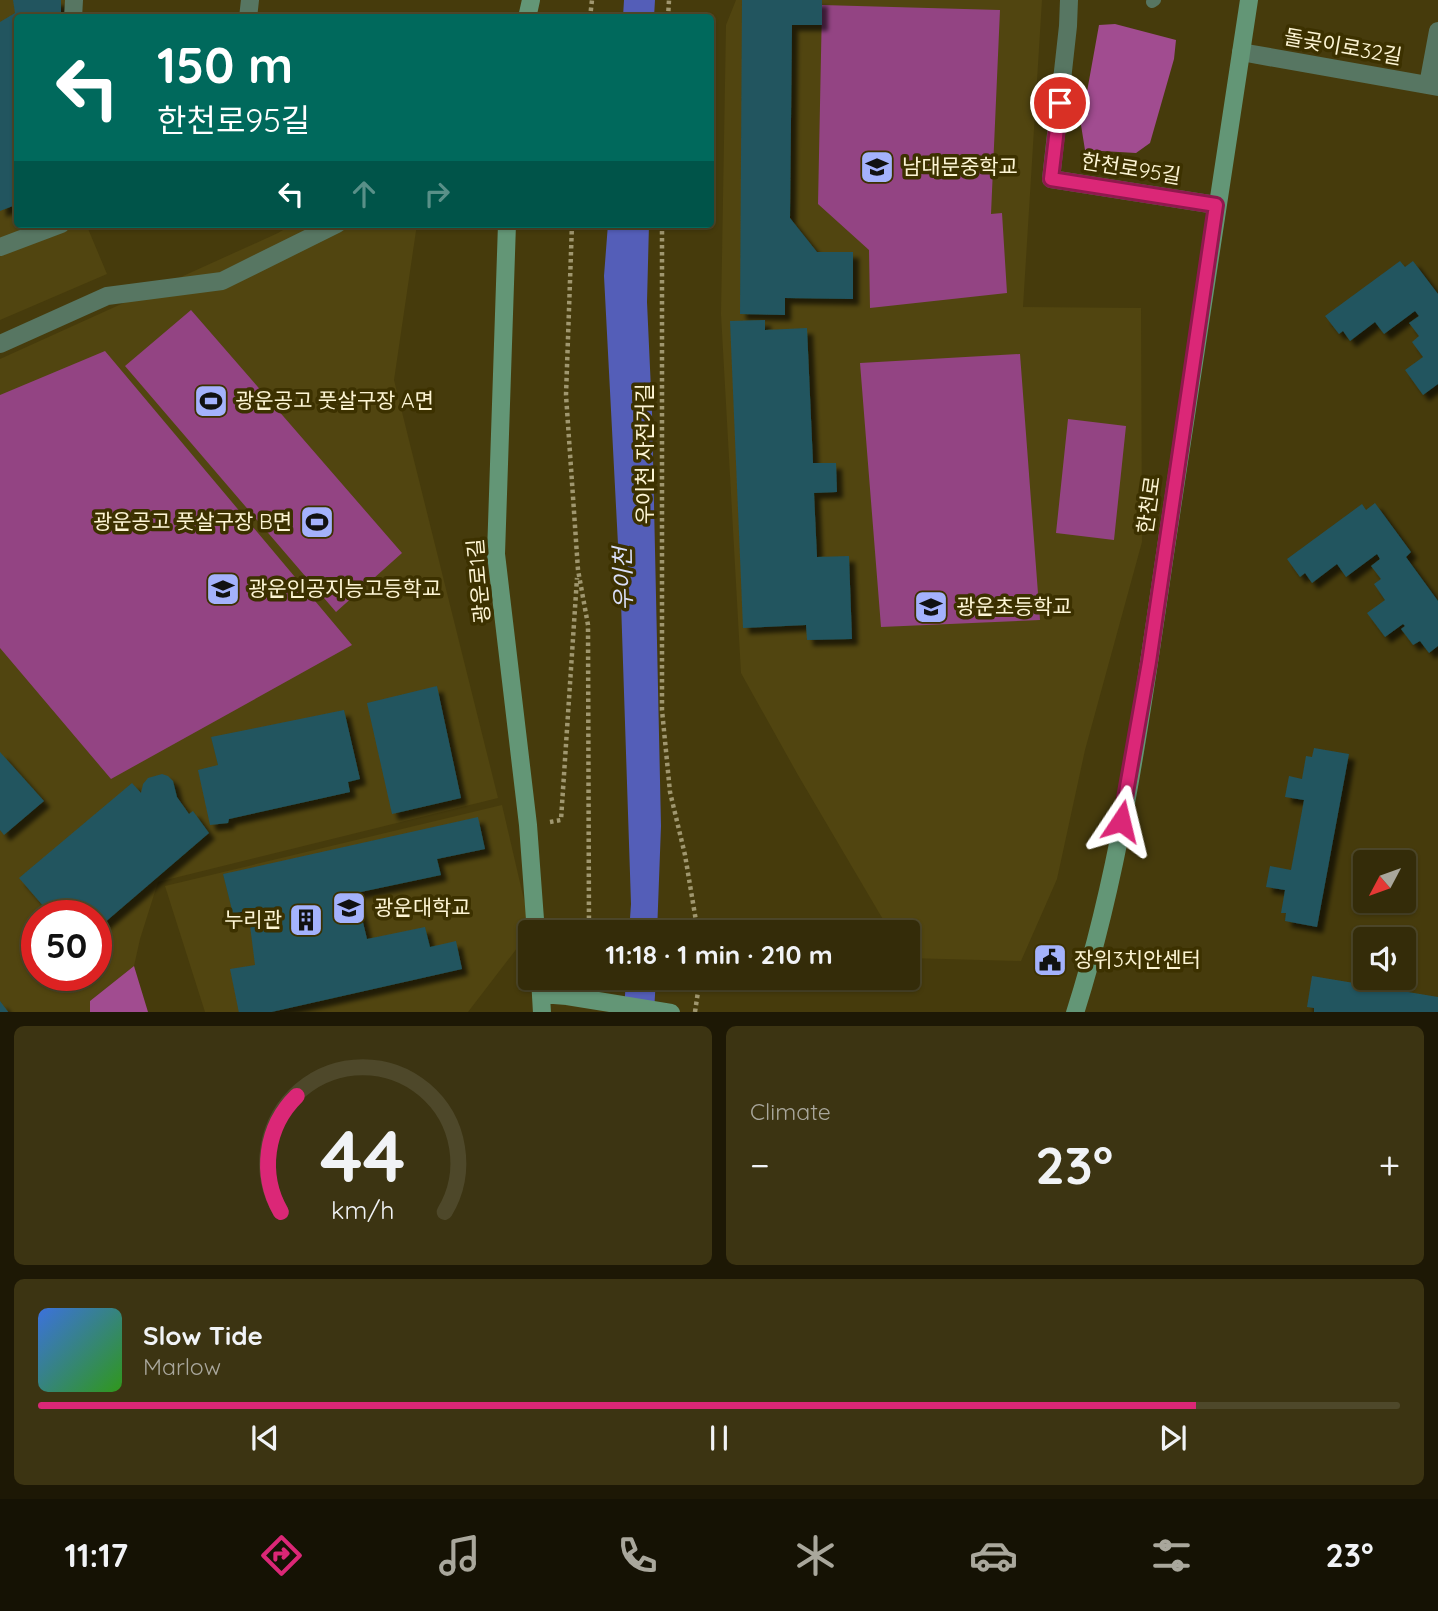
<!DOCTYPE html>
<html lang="en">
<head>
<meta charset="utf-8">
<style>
  :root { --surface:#342c09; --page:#3c3412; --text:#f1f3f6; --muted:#a9a79c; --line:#4e482a; --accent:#db2777 }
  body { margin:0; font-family:Quicksand,"Noto Sans KR",sans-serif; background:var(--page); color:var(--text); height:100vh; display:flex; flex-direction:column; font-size:26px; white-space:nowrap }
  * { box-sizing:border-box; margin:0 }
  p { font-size:23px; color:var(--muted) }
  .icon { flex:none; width:38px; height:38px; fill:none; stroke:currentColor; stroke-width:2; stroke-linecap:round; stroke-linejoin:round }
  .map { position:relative; height:1012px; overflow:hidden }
  .panel { display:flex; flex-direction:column; gap:14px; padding:14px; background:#1d1805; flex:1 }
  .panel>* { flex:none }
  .hud { position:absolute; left:14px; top:14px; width:700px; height:214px; border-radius:7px; box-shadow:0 2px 5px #0004,0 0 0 2px var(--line); background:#00695c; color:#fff; overflow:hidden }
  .needle { width:46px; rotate:229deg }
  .tools { position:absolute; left:1353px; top:850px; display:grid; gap:14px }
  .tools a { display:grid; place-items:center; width:63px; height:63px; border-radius:7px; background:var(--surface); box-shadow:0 2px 5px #0004,0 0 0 2px var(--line); font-size:35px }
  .speed { position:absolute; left:21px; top:900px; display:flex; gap:14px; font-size:35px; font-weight:700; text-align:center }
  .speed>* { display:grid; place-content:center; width:91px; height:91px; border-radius:50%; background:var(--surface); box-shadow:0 2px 5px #0004,0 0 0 2px var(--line); line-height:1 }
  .speed .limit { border:10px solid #d22; background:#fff; color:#111 }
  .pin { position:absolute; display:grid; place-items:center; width:60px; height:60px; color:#fff; margin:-30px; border:4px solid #fff; border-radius:50%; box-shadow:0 2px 7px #0007 }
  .me { position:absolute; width:77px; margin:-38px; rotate:10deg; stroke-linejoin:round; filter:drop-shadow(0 0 5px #0008) }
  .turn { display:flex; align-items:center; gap:24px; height:147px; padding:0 28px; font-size:32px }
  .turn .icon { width:91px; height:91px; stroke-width:2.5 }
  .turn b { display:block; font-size:49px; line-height:60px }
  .lanes { display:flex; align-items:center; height:66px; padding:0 28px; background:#0003; justify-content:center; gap:35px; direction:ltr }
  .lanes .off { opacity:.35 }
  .big { font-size:52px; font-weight:800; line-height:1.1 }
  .panel .widget { flex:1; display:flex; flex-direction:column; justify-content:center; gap:10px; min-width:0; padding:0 24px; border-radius:10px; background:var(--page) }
  .panel .dial { align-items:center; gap:0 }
  .dial svg { height:182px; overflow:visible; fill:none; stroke:var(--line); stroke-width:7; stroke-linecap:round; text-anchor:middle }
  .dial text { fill:var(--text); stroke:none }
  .song { display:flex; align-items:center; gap:21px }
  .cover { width:84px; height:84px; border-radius:10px; background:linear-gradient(135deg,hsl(220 70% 55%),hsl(110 70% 35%)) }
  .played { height:7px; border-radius:4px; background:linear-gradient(90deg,var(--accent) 85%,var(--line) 85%) }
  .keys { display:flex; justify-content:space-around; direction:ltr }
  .heat { display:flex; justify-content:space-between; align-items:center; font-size:38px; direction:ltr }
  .panel .tiles { flex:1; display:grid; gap:14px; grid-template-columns:1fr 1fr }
  .widget:last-child { grid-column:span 2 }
  .trip { position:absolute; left:518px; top:920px; width:402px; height:70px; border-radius:7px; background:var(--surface); box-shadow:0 2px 5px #0004,0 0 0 2px var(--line); font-weight:800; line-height:70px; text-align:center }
  .tabs { display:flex; height:112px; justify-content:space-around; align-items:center; background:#151204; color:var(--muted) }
  .tabs .icon { width:49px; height:49px }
  .tabs .selected { color:var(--accent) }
  .tabs b { font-size:32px; color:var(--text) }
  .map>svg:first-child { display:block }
</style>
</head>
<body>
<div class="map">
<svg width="1438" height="1013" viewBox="0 0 1438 1013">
  <defs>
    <filter id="shadow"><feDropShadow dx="6" dy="6" stdDeviation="2" flood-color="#0009"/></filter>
  </defs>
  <rect width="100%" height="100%" fill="#463b0c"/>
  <path fill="#514510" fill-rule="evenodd" d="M0,0H76L75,17L18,18V224H86L107,274L0,320Z
    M736,0H1042L1023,307L1141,308L1142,542L1085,750L1057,879L1021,961L908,958V933H891L798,775L741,673L721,314L726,25Z
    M293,224H417L394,380L498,798L158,882L140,939L134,966L90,1001V1012H0V359L278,233ZM37,915H96V975H37Z
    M502,805L531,930L468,1012H205L165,886Z"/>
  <path fill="#934483" d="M822,5L1000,10L991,214L1002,213L1007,293L870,308L869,250L818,204Z
    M191,310L402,553L336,612L125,366Z
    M105,351L352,645L111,779L0,648V395Z
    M1020,354L1040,620L881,627L860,363Z
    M1068,419L1126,426L1114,540L1056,533Z"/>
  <path fill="#a14c90" d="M1115,24L1176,40L1174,59L1150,143L1136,153L1085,150L1081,125L1099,25Z
    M134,966L148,1012H90V1001Z"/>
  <path fill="#545eb8" d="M624,0H655L654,17H623Z
    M608,224H649L647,302L652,412L661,826L657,933H629L631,904L621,602L604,276Z
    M626,978H656L654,1012L624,1013Z"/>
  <path fill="#22545f" filter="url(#shadow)" d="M13,0H61V18H18V204L0,211V22L15,13Z
    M742,0H822V25H792L790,218L817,252H853V299L785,298V315L740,314Z
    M1400,261L1405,267L1413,261L1438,294V384L1423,395L1405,370L1423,357L1412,342L1419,336L1409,323L1419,316L1415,311L1384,334L1375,322L1350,341L1343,331L1339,334L1325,316Z
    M765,320V330L807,328L813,463H836L837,492L814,493L817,557L849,556L852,639L807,640L806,625L743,628L730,321Z
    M1375,503L1411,552L1406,557L1438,601V646L1429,653L1420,641L1413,645L1401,629L1405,626L1403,624L1385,637L1367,613L1385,600L1374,584L1381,579L1371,566L1380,559L1377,554L1346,577L1337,564L1312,583L1305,573L1300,577L1287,559L1362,504L1366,510Z
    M437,686L461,798L392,814L367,703Z
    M344,710L360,779L348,782L350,792L229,819L228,823L210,825L198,770L218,765L211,737Z
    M1314,748L1349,754L1317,927L1285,921L1286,913H1281L1285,890L1266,887L1270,866L1291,870L1304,800L1285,797L1289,776L1302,779L1306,756L1312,757Z
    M0,752L44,801L4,835L0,830Z
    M162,774L168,776L173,781L177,797L189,814L193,811L209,833L96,930V915H51L19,878L132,783L141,793L143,784L148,778Z
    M478,817L485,849L437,859L441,875L356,893L367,939L425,927L430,947L456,941L462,969L267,1013H239L230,969L255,965L248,910L233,914L223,874Z
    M1312,976L1438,997V1013H1314V1008L1307,1007Z
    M0,1001L9,1013H0Z"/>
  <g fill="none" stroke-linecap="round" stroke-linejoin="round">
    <path stroke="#a0976f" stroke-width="4.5" stroke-dasharray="3.5 3.5" stroke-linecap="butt" d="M590,18L592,0
      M668,18L669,0
      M572,224L566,395L578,570L588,625L589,933
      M662,224V710L670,792L685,855L698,933
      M550,822L561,820L577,578
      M695,1012L700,978"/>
    <path stroke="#577662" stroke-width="12" d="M1152,2L1155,0"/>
    <path stroke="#577662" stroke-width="18" d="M1069,0L1068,26L1051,179L1216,205
      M73,18L74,0
      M248,18L250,0
      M1241,52L1438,87
      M1428,85L1438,31
      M0,247L61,224
      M0,344L107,296L222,281L337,224"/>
    <path stroke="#639676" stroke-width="18" d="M527,18L531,0
      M507,224L496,554L528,825L536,933
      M540,978L542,1013
      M541,994L567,996L671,1013
      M1075,1013C1124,859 1144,694 1168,534C1194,356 1221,178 1249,0"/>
  </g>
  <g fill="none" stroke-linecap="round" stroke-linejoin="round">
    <g stroke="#8e194d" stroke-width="18">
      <path id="route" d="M1060,103L1051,179L1216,205L1149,662L1121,821"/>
    </g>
    <use href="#route" stroke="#db2777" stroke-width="12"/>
  </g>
  <defs>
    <g id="school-square" transform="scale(1.75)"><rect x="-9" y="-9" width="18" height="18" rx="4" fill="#a4b2fc" stroke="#3c3100"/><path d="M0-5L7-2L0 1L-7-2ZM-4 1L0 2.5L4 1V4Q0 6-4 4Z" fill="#111"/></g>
    <g id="stadium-square" transform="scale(1.75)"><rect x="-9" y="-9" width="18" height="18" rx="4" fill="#a4b2fc" stroke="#3c3100"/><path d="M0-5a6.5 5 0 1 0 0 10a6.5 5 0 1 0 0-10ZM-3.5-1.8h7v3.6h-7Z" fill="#111"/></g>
    <g id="university-square" transform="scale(1.75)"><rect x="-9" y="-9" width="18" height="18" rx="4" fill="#a4b2fc" stroke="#3c3100"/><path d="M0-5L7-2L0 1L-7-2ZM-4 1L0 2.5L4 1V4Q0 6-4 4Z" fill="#111"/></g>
    <g id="building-square" transform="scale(1.75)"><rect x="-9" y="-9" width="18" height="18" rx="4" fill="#a4b2fc" stroke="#3c3100"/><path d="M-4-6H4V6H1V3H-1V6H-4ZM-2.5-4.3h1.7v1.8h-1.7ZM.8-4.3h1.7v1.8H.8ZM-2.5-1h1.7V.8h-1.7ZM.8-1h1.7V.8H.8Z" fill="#111"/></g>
    <g id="civic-square" transform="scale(1.75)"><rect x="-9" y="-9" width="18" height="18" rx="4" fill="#a4b2fc" stroke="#3c3100"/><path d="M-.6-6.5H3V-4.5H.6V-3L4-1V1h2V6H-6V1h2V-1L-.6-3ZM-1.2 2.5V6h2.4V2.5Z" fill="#111"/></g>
  </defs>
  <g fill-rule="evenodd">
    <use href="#school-square" x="877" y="167"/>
    <use href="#stadium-square" x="211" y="401"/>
    <use href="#stadium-square" x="317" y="522"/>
    <use href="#school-square" x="223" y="589"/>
    <use href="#school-square" x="931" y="607"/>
    <use href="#university-square" x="349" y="908"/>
    <use href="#building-square" x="306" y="920"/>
    <use href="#civic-square" x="1050" y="960"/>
  </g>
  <g text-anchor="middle" stroke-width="7" stroke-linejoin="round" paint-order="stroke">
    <g font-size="21" fill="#fdf5d4" stroke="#3c3100">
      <text transform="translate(1343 47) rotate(10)" y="7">돌곶이로32길</text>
      <text transform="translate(1131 169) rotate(9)" y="7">한천로95길</text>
      <text transform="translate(645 454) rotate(-90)" y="7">우이천 자전거길</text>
      <text transform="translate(1149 505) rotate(-82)" y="7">한천로</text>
      <text transform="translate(479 581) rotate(-95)" y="7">광운로1길</text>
    </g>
    <g font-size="21" fill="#fdf5d4" stroke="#3c3100" text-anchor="start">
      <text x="902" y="174">남대문중학교</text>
      <text x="235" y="408">광운공고 풋살구장 A면</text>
      <text x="292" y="529" text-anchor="end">광운공고 풋살구장 B면</text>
      <text x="248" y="596">광운인공지능고등학교</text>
      <text x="956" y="614">광운초등학교</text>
      <text x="374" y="915">광운대학교</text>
      <text x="282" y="927" text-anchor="end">누리관</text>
      <text x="1074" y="967">장위3치안센터</text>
    </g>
    <g font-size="23" font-style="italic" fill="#dadff8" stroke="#3c3100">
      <text transform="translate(623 579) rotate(-91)" y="8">우이천</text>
    </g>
  </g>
</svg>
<div class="tools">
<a><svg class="needle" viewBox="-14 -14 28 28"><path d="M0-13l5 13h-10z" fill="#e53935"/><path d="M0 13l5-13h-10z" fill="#a9a79c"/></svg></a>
<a><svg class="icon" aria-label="sound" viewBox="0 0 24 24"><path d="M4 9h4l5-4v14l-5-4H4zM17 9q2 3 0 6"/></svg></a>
</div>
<div class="speed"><div class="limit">50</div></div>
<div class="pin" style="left:1060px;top:103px;background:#d93025"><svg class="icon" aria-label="arrive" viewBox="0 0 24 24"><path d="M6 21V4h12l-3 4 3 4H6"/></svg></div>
<svg class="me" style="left:1121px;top:821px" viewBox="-20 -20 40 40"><path d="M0-17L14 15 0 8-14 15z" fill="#db2777" stroke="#fff" stroke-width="4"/></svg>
<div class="trip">11:18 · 1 min · 210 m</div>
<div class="hud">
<div class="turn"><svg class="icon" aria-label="left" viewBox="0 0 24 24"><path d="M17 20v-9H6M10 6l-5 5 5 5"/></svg><div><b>150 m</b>한천로95길</div></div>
<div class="lanes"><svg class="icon" aria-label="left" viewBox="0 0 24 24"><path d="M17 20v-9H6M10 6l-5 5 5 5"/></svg><svg class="icon off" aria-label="ahead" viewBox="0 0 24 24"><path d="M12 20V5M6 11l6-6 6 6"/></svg><svg class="icon off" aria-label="right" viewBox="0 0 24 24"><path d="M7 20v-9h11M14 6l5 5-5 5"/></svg></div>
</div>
</div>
<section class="panel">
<div class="tiles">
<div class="widget dial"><svg viewBox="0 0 100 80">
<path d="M14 69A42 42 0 1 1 86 69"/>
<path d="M14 69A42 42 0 0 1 21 18" stroke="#db2777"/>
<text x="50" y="56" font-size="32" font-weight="700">44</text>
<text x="50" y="72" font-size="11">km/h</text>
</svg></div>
<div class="widget"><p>Climate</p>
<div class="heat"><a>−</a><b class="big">23°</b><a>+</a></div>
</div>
<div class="widget">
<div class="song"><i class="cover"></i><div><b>Slow Tide</b><p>Marlow</p></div></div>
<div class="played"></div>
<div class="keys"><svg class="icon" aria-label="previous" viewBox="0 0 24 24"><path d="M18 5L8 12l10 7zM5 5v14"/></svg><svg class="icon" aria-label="pause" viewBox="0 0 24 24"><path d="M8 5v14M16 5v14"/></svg><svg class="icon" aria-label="next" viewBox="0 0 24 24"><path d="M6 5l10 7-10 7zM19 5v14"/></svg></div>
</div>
</div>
</section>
<nav class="tabs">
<b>11:17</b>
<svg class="icon selected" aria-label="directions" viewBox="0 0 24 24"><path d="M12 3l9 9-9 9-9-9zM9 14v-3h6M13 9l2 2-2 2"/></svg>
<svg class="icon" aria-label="music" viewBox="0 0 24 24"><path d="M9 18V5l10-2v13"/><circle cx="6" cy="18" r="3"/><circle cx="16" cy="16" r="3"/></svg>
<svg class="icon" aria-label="phone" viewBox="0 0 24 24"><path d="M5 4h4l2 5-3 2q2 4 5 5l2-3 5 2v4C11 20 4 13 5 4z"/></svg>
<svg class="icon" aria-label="climate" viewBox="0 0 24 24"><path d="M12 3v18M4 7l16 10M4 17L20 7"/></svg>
<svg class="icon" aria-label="car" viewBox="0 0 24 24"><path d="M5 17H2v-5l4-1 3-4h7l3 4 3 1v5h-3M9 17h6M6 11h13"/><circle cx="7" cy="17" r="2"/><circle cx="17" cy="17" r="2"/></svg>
<svg class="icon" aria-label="filters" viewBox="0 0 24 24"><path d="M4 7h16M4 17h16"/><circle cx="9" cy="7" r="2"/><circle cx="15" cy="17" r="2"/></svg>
<b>23°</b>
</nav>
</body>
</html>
